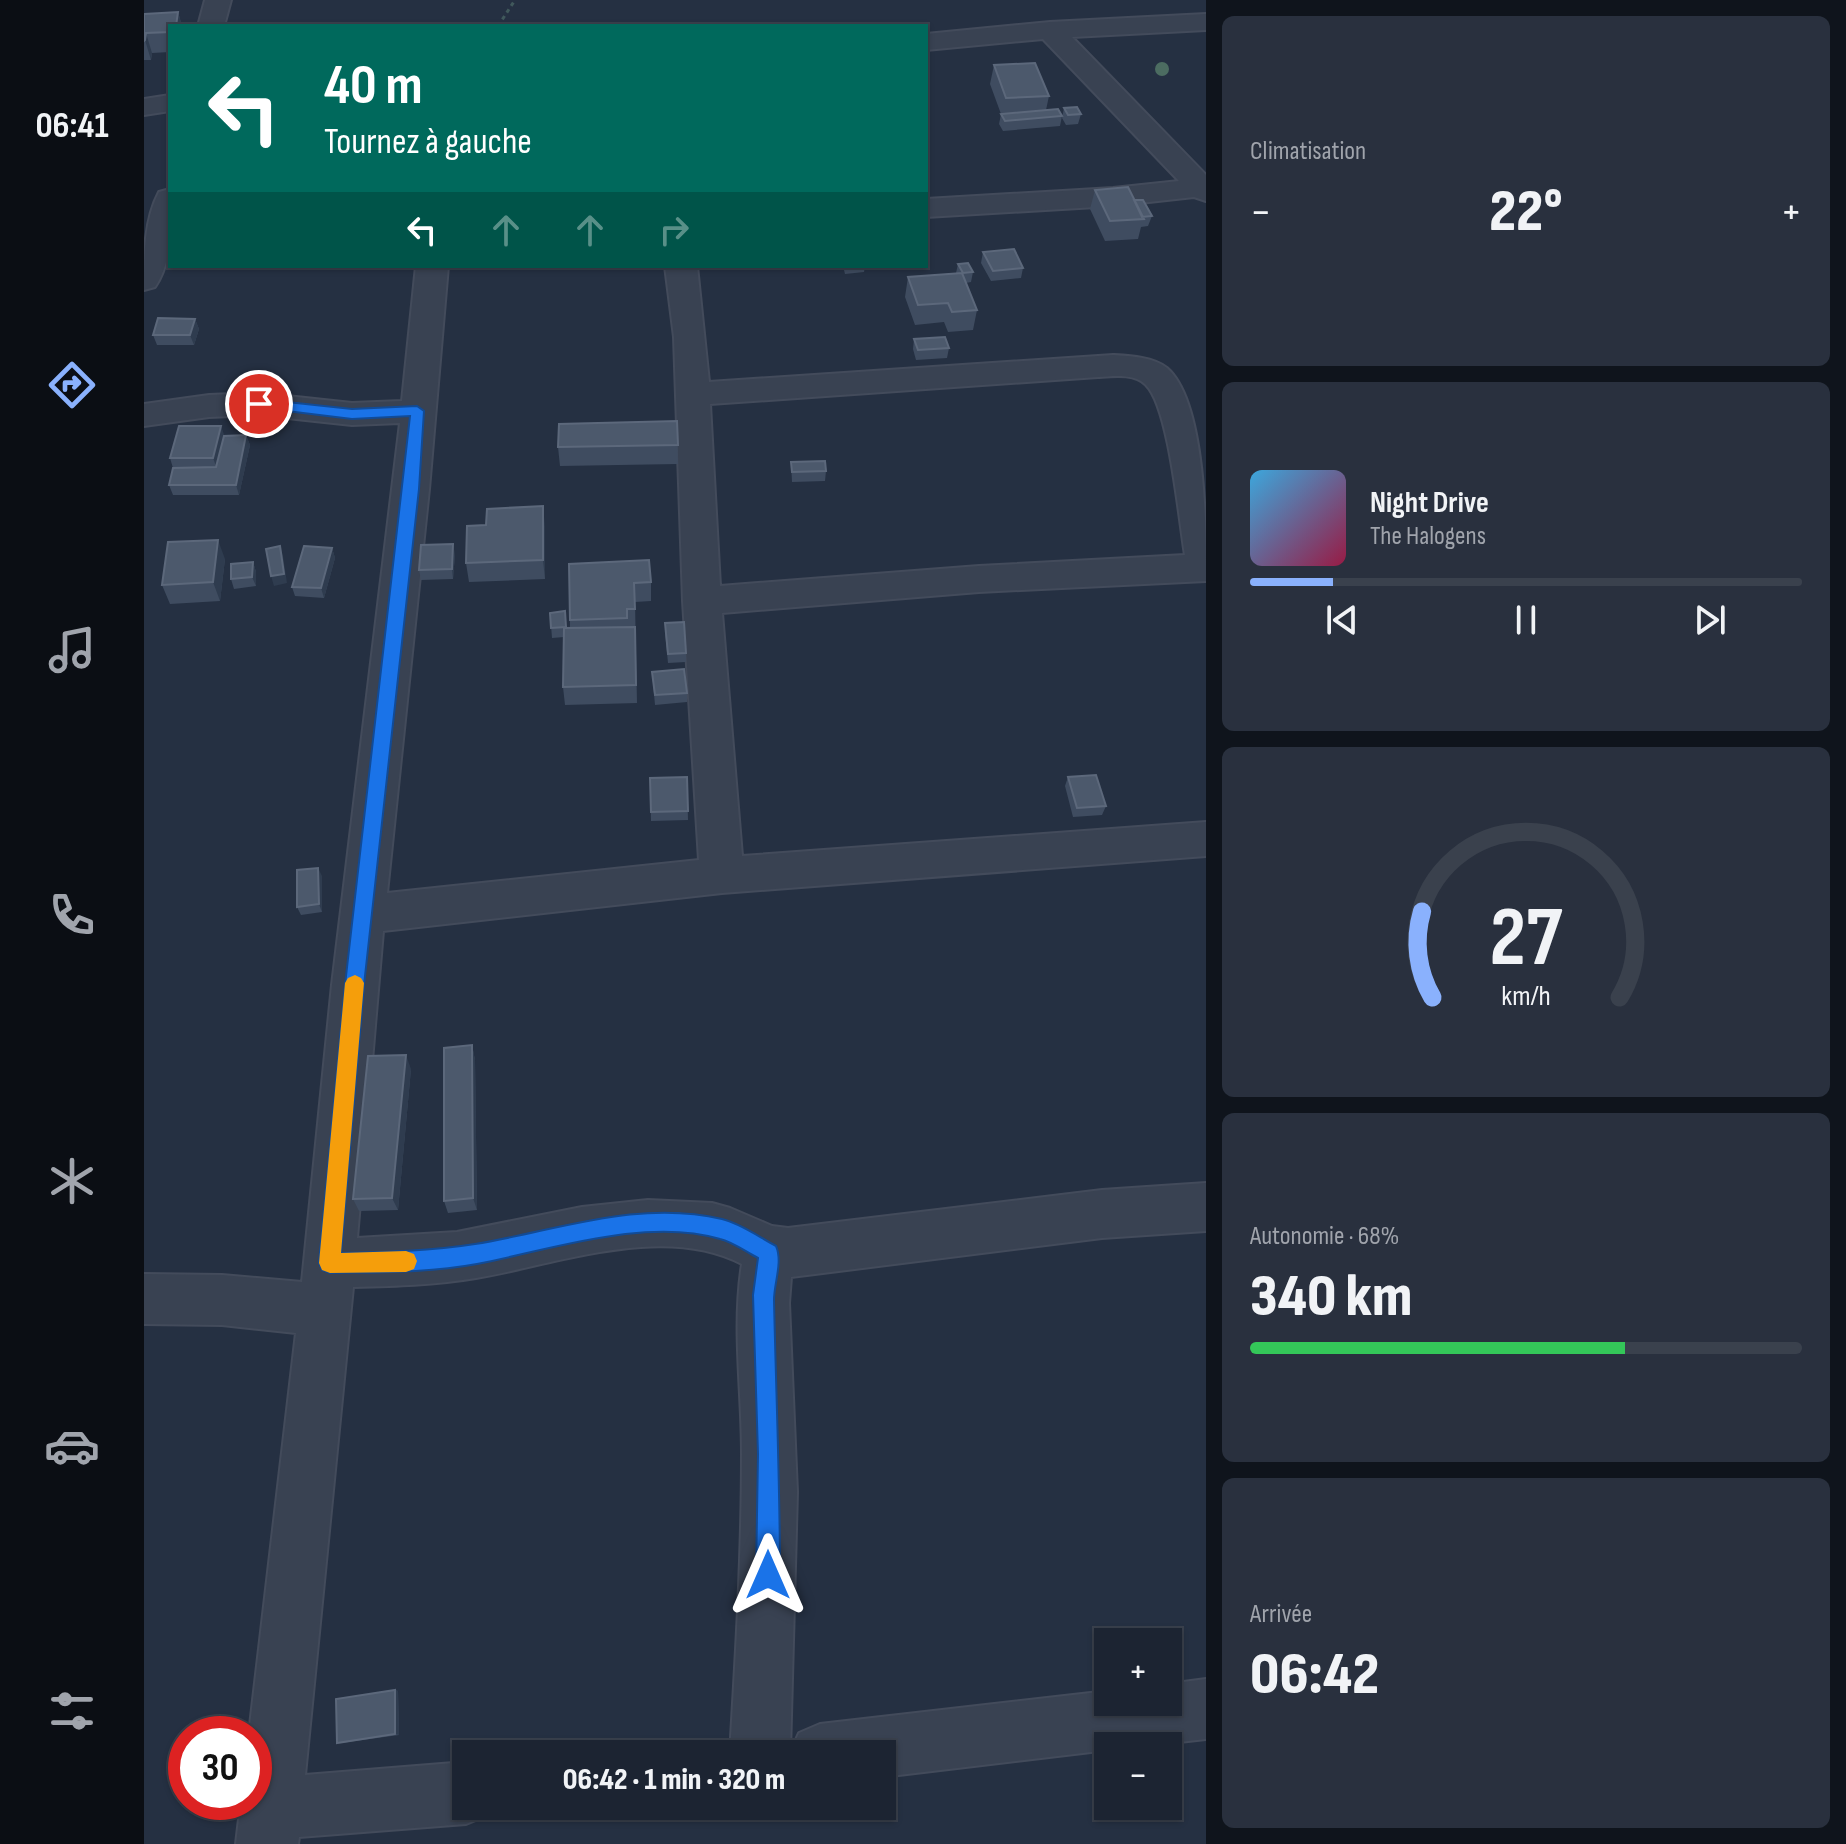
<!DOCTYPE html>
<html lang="fr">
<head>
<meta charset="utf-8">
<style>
  :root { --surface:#1c2432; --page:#29303e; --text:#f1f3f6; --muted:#a0a4ac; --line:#3a414d; --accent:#8ab1fd }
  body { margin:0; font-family:"Sofia Sans Condensed",sans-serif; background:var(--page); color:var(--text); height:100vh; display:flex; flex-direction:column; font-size:30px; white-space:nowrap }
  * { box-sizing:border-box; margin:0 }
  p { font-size:26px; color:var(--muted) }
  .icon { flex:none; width:44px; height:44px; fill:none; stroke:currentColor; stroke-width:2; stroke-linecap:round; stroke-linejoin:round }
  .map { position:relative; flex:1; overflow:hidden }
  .drawer { display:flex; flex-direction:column; gap:16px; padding:16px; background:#0f141c; width:640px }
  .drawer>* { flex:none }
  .guide { position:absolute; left:24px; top:24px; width:760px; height:244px; border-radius:0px; box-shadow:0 2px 6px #0004,0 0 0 2px var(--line); background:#00695c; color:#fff; overflow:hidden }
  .tools { position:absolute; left:950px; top:1628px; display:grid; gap:16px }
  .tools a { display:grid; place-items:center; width:88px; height:88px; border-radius:0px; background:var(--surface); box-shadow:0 2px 6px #0004,0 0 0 2px var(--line); font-size:40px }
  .speed { position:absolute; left:24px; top:1716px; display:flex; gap:16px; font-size:40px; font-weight:700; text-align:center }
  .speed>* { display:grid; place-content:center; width:104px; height:104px; border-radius:50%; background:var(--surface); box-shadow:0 2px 6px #0004,0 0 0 2px var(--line); line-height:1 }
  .speed .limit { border:12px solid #d22; background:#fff; color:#111 }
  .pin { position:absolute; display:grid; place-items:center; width:68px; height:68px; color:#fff; margin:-34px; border:4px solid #fff; border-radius:50%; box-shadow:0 2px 8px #0007 }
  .me { position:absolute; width:88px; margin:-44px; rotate:0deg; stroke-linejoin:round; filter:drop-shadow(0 0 6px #0008) }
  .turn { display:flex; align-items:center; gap:28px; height:168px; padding:0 24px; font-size:36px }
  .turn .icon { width:104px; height:104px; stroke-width:2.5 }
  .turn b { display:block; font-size:56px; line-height:68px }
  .lanes { display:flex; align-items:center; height:76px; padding:0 24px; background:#0003; justify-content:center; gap:40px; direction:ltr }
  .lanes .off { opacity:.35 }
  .big { font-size:60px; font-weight:800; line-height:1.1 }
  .drawer .widget { flex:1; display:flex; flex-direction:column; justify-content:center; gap:12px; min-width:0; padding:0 28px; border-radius:12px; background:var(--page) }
  .drawer .dial { align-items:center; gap:0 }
  .dial svg { height:208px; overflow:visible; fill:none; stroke:var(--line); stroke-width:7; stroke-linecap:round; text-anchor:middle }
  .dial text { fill:var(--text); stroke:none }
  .song { display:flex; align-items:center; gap:24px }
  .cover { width:96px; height:96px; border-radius:12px; background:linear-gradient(135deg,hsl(200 70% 55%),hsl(340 70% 35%)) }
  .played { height:8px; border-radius:4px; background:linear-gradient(90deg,var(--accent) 15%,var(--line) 15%) }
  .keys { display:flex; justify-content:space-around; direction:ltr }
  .heat { display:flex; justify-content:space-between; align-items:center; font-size:44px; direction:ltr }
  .charge { height:12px; border-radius:6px; background:linear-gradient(90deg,#34c759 68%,var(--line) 0) }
  .trip { position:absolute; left:308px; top:1740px; width:444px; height:80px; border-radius:0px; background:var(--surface); box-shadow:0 2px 6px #0004,0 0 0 2px var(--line); font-weight:800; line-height:80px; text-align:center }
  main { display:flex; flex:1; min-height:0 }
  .menu { display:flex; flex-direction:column; width:144px; justify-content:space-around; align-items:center; background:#0b0e14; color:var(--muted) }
  .menu .icon { width:56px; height:56px }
  .menu .current { color:var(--accent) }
  .menu b { font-size:36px; color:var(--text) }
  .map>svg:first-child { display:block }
</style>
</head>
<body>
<main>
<nav class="menu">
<b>06:41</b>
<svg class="icon current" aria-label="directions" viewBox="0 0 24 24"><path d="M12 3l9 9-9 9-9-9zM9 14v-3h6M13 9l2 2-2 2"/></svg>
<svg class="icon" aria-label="music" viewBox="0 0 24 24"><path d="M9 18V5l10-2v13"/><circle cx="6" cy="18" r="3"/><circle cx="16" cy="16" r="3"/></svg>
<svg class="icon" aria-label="phone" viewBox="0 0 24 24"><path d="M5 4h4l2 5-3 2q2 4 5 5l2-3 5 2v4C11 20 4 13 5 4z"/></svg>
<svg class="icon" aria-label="climate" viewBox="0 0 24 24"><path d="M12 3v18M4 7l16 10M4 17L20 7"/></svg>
<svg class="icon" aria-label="car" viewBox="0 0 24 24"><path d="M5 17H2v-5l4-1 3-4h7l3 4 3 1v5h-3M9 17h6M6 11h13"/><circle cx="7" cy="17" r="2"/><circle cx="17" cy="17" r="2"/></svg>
<svg class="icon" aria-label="filters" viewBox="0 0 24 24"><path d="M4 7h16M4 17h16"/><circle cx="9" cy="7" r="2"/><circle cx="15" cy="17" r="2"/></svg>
</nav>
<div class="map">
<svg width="1062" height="1844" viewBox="0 0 1062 1844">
  <rect width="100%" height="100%" fill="#253042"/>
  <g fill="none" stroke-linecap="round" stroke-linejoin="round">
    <g stroke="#434b5b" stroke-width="4">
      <path id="street" d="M61,0H87L80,26H54Z
        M1062,14V30L928,37L1062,175V201L1050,197L969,206L782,217V199L969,188L1035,181L899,39L782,50V34L906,22Z
        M26,95V111L0,115V99Z
        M26,189C26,221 30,259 11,287L0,290C0,257 0,220 15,192Z
        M272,266H304L285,489L243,893L555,860L539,601L530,337L521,266H553L565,382L969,355C986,356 1009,357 1023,368C1062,402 1062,529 1062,581L835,592L578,613L598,856L1062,822V856L578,893L239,931L213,1238L313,1232L438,1207L504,1200L568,1203L586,1208L628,1226L644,1228L958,1190L1062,1183V1231L958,1238L647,1277L645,1303L653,1492L646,1753L655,1733L676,1724L964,1691V1702H1024V1684L1062,1679V1739L1000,1746H964V1750L738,1777V1754H586C592,1654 598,1554 598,1454C598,1390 588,1327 598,1264C519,1223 414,1264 332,1278C291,1285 250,1286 209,1287L161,1775L322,1762V1806H347L344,1815L322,1824L155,1837L154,1844H92L97,1802H110V1734H105L152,1333L78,1325L0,1324V1274L78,1275L158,1282L188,985L256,423L208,425L115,415L65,417L0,426V404L65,395L115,393L208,403L258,401ZM954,377C969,376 991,373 1002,385C1025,407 1035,520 1041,555L835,566L576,586L566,404Z"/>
    </g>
    <path stroke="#40585b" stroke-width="3" stroke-dasharray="4 4" stroke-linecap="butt" d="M354,26L371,0"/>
    <use href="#street" fill="#394252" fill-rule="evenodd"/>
  </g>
  <circle fill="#4c6c61" cx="1018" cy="69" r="7"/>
  <path fill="#3f4c60" d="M34,12L38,26H26V52L8,53L7,60H0V14Z
    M850,65L905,96L902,110L918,116L916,126L859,131L855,124L857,114L846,84Z
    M920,108L937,114L934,124L922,125L918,118Z
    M951,190L990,200L1008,216L1004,226L997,227L994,239L961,241L946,209Z
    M839,252L879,268L877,278L847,281L837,263Z
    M814,264L829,272L827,282L822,283L833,310L829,330L804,332L800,322L771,325L761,297L764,277L812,273Z
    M699,266H721L720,272L701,274Z
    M51,319L55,329L50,345H13L9,335Z
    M770,339L805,348L803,358L772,360L769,349Z
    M533,421L534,464L416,466L414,447Z
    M102,435L106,445L95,495H29L25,485L29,468L26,458L80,436Z
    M647,462L682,471L681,481L648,482Z
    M401,526V579L325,582L322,563Z
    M188,548L191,558L180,598L151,596L148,587Z
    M311,554L309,579L277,580L275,570Z
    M81,559L76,601L26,604L18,585Z
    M109,562L112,572V586L90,589L87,579Z
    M425,564L507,582V601L491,602L493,703L421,705L419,687L420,637L408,638L406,613L422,628H426Z
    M521,632L542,653V662L524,663Z
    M508,672L543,693V702L511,705Z
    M543,777L544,820L507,821L506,778Z
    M924,777L962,806L958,815L929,817L921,786Z
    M178,876V912L157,915L153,907Z
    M328,1045L331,1060L333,1210L304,1213L300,1201Z
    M267,1069L254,1210L215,1211L209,1199Z
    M251,1690L254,1691L255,1735L197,1743H193Z"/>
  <path fill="#2f3c4f" d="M34,12L38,26H32Z
    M2,33L8,53L7,60L1,40Z
    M51,319L55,329L50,345L46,335Z
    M77,426L84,446L76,477L69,458Z
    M102,435L106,445L95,495L92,485Z
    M399,506L401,526V579L399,560Z
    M74,540L81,559L76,601L69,582Z
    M309,544L311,554L309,579L308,569Z
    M136,546L139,556L143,583L130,586L127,576Z
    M188,548L191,558L180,598L177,588Z
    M109,562L112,572V586L108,577Z
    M174,868L178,876V912L175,904Z
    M328,1045L331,1060L333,1210L329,1198Z
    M262,1055L267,1069L254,1210L248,1198Z
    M251,1690L254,1691L255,1735L251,1734Z"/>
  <path fill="#4c596c" stroke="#5c687b" stroke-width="2" d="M34,12L32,26H26V32L2,33L1,40L0,41V14Z
    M891,63L905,96L862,98L850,65Z
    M933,107L937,114L924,115L920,108Z
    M914,109L918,116L861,121L857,114Z
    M984,187L1000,219L966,221L951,190Z
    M990,200H999L1008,216L998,217Z
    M870,249L879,268L849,271L839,252Z
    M824,263L829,272L819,273L814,264Z
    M818,273L833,310L808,312L804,303L774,305L764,277Z
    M14,318L51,319L46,335H9Z
    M801,337L805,348L774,350L770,339Z
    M533,421L534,445L414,447L415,424Z
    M35,426H77L69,458H26Z
    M102,435L92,485H25L29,468L72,467L80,436Z
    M681,461L682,471L648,472L647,462Z
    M399,506V560L322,563L323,526L342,525L343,509Z
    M74,540L69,582L18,585L24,542Z
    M309,544L308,569L275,570L277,545Z
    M136,546L140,574L127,576L122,549Z
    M160,546L188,548L177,588L148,587Z
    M505,560L507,582L490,583L491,609H483V618L426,620L425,564Z
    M109,562L108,577L87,579V564Z
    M421,611L422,627L407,628L406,613Z
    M540,622L542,653L524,654L521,623Z
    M491,627L492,685L419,687L420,628Z
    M540,669L543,693L511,695L508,672Z
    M952,775L962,806L933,808L924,777Z
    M543,777L544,811L507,812L506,778Z
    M174,868L175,904L153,907V870Z
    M328,1045L329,1198L300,1201V1048Z
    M262,1055L248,1198L209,1199L224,1056Z
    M251,1690V1734L193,1743L192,1699Z"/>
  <path fill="#1a73e8" stroke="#114b97" stroke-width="2" d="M115,399L208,409L273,406L280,411L275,489L220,985L197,1253C242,1252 287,1251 331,1244C412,1231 494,1199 578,1219C596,1223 615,1237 632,1246C639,1262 630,1283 630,1300C632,1392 636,1483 636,1575L632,1583L624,1587L616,1583L612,1575L614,1454L609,1295L614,1258C602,1252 589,1242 576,1239C502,1217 406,1250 333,1264C284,1273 235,1272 186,1273L178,1270L175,1263L201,985L266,416L208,419L110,407V401Z"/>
  <path fill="#f59e0b" d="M211,975L217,978L220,983L197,1253L262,1251L270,1254L273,1261L270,1269L262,1272L186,1273L178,1270L175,1263L201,983L204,978Z"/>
</svg>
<div class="tools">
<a>+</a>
<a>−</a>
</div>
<div class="speed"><div class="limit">30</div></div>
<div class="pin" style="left:115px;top:404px;background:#d93025"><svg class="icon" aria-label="arrive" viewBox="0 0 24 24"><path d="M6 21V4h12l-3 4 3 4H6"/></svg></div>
<svg class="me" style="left:624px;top:1575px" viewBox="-20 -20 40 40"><path d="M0-17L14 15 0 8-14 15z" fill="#1a73e8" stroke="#fff" stroke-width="4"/></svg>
<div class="trip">06:42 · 1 min · 320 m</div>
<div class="guide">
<div class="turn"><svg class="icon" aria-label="left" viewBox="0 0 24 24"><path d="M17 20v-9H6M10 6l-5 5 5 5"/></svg><div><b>40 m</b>Tournez à gauche</div></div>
<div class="lanes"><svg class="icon" aria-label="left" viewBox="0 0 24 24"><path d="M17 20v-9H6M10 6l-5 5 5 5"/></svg><svg class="icon off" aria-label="ahead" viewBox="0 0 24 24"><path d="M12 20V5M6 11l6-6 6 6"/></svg><svg class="icon off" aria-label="ahead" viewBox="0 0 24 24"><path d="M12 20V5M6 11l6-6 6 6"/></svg><svg class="icon off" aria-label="right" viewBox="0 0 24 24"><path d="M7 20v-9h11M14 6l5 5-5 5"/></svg></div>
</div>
</div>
<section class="drawer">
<div class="widget"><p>Climatisation</p>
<div class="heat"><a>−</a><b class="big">22°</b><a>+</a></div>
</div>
<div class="widget">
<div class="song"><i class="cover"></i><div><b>Night Drive</b><p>The Halogens</p></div></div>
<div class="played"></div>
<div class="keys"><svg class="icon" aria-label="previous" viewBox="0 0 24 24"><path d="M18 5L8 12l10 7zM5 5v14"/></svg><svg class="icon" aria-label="pause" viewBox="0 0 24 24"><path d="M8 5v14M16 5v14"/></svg><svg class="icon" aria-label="next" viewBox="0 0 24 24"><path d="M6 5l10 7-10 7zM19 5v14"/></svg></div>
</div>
<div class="widget dial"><svg viewBox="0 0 100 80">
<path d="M14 69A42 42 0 1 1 86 69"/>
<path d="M14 69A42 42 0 0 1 10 36" stroke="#8ab1fd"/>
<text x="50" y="56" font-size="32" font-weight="700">27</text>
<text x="50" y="72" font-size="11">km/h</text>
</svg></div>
<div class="widget"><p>Autonomie · 68%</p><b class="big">340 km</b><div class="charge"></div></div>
<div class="widget"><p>Arrivée</p><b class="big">06:42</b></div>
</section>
</main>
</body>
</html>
